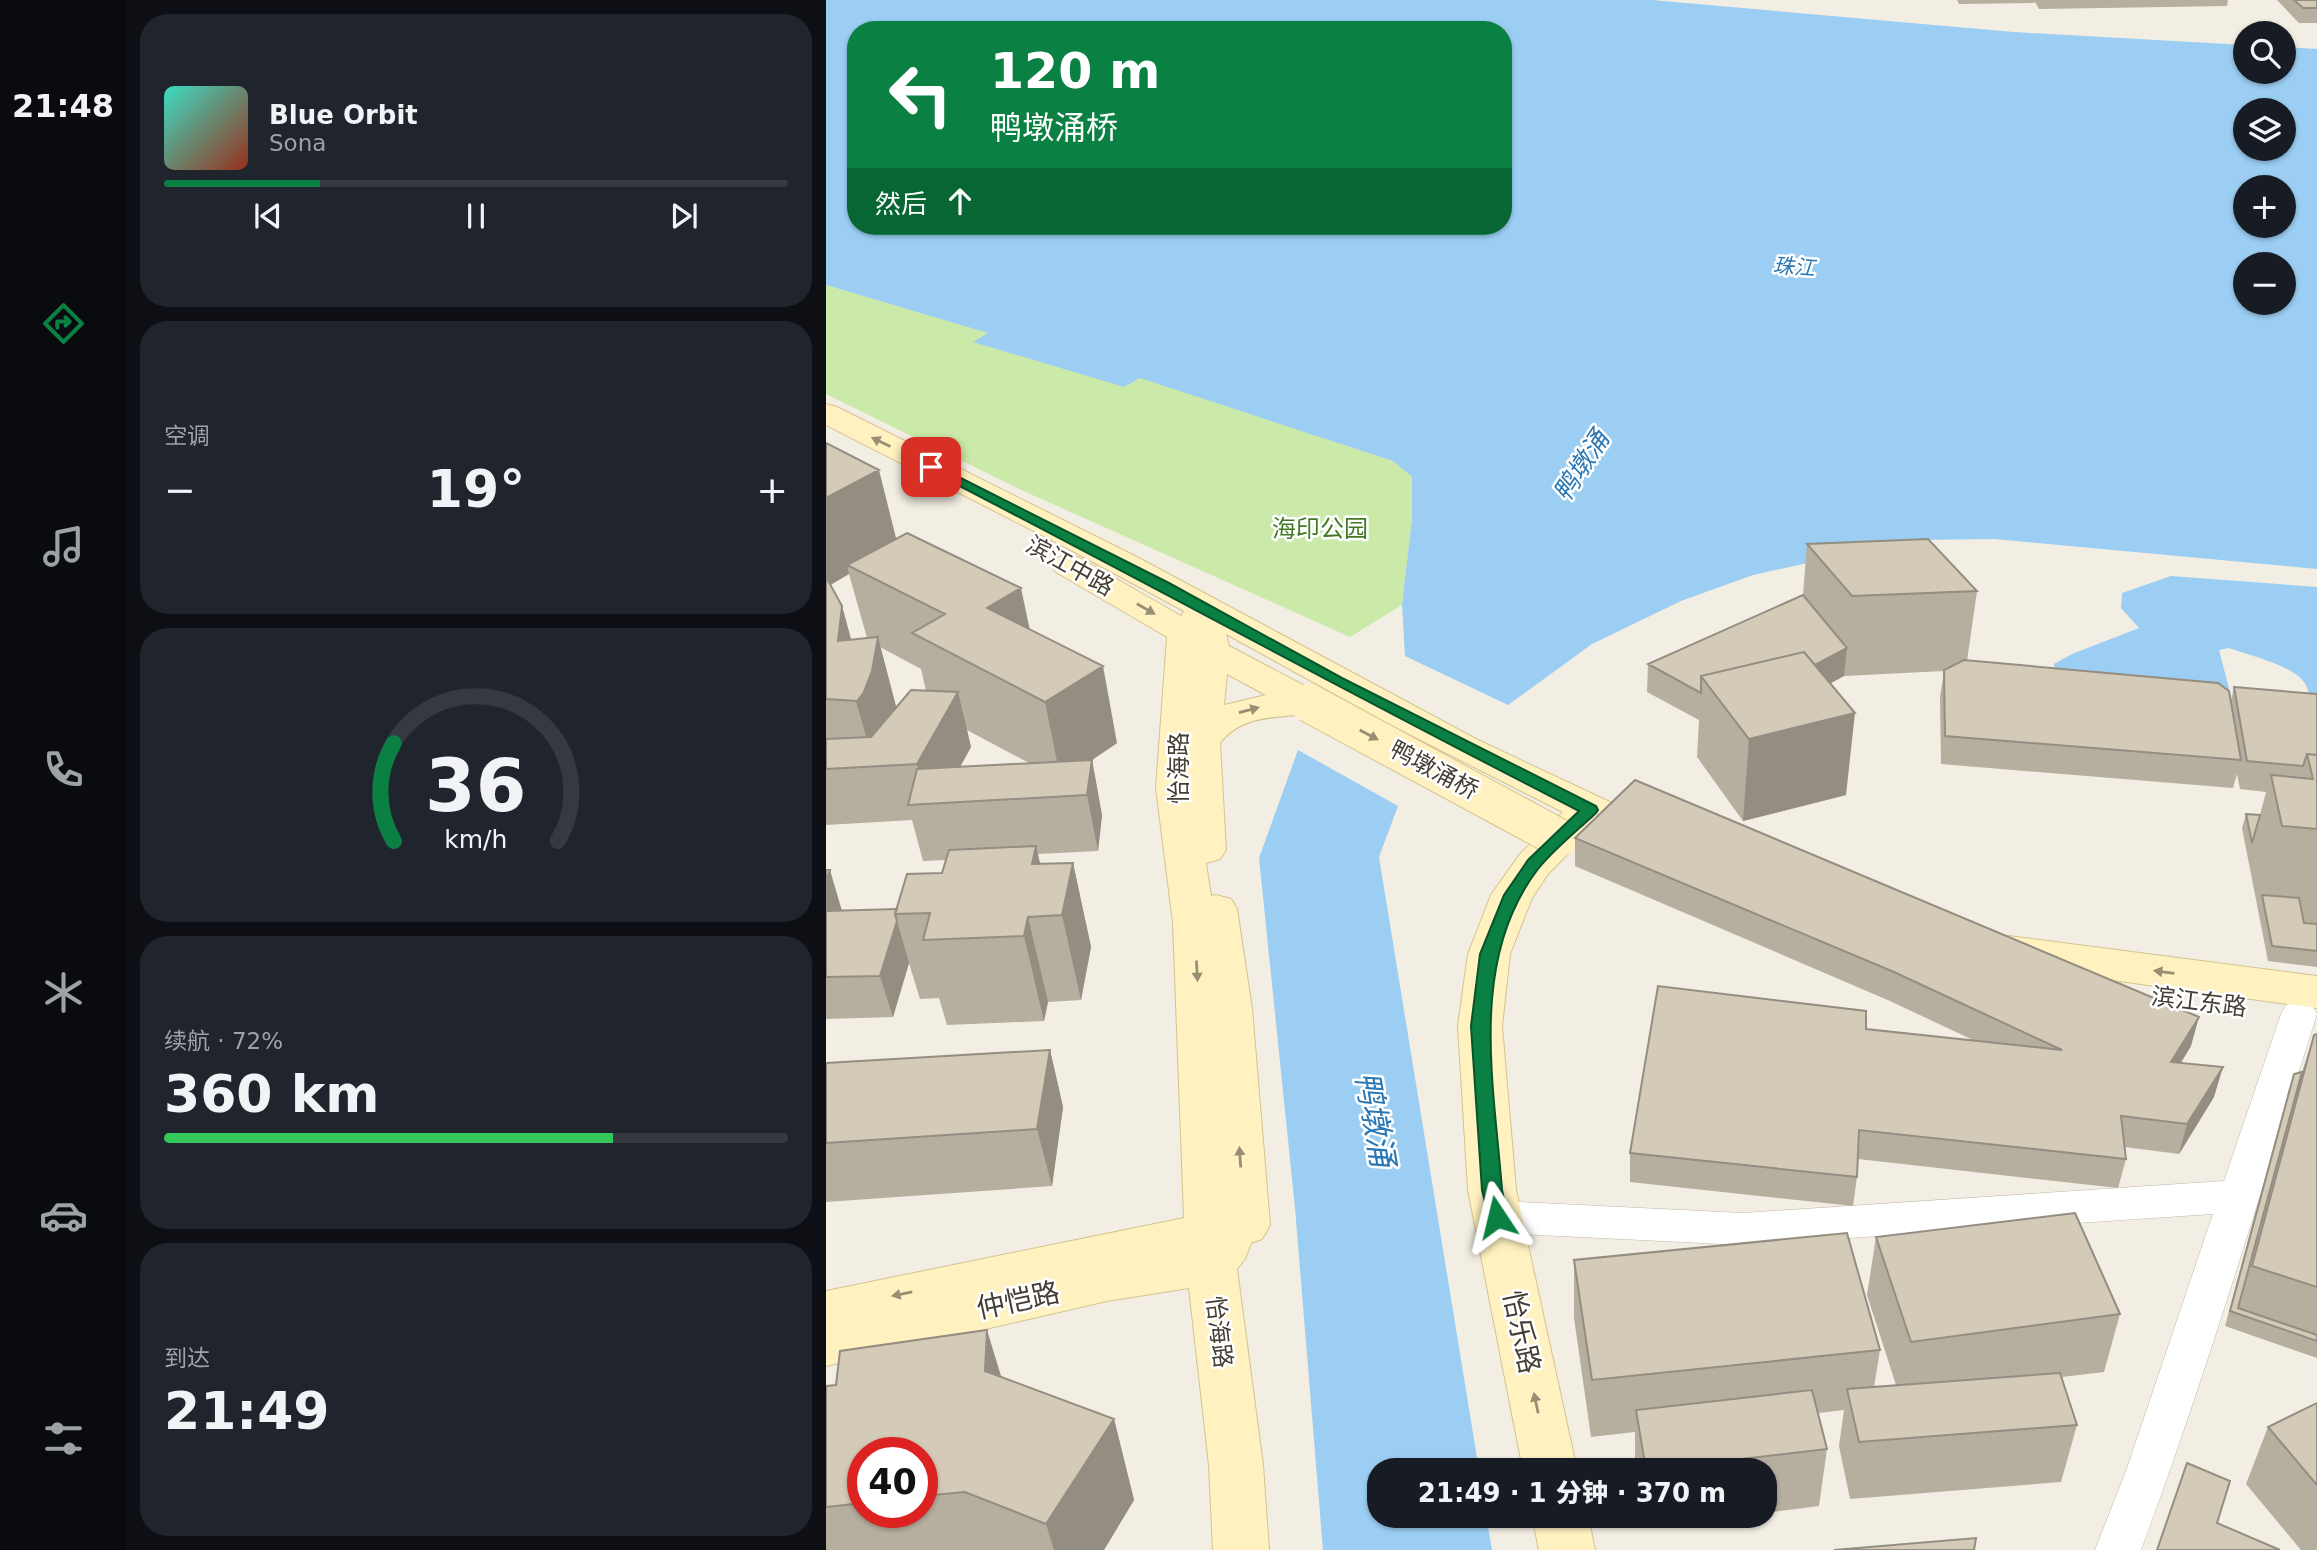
<!DOCTYPE html>
<html lang="zh">
<head>
<meta charset="utf-8">
<style>
  :root { --surface:#171b24; --page:#20242c; --text:#f1f3f6; --muted:#9ea1a6; --line:#363941; --accent:#0b8043 }
  body { margin:0; font-family:"DejaVu Sans","Noto Sans SC",sans-serif; background:var(--page); color:var(--text); height:100vh; display:flex; flex-direction:column; font-size:26px; white-space:nowrap }
  * { box-sizing:border-box; margin:0 }
  p { font-size:23px; color:var(--muted) }
  .icon { flex:none; width:38px; height:38px; fill:none; stroke:currentColor; stroke-width:2; stroke-linecap:round; stroke-linejoin:round }
  .map { position:relative; flex:1; overflow:hidden }
  .sheet { display:flex; flex-direction:column; gap:14px; padding:14px; background:#0d0f14; width:700px }
  .sheet>* { flex:none }
  .top-card { position:absolute; left:21px; top:21px; width:665px; height:214px; border-radius:28px; box-shadow:0 2px 5px #0004; background:#0b8043; color:#fff; overflow:hidden }
  .fabs { position:absolute; left:1407px; top:21px; display:grid; gap:14px }
  .fabs a { display:grid; place-items:center; width:63px; height:63px; border-radius:50%; background:var(--surface); box-shadow:0 2px 5px #0004; font-size:35px }
  .speed { position:absolute; left:21px; top:1437px; display:flex; gap:14px; font-size:35px; font-weight:700; text-align:center }
  .speed>* { display:grid; place-content:center; width:91px; height:91px; border-radius:50%; background:var(--surface); box-shadow:0 2px 5px #0004; line-height:1 }
  .speed .limit { border:10px solid #d22; background:#fff; color:#111 }
  .pin { position:absolute; display:grid; place-items:center; width:60px; height:60px; color:#fff; margin:-30px; border-radius:14px; box-shadow:0 4px 10px #0006 }
  .me { position:absolute; width:77px; margin:-38px; rotate:350deg; stroke-linejoin:round; filter:drop-shadow(0 0 5px #0008) }
  .turn { display:flex; align-items:center; gap:24px; height:147px; padding:0 28px; font-size:32px }
  .turn .icon { width:91px; height:91px; stroke-width:2.5 }
  .turn b { display:block; font-size:49px; line-height:60px }
  .then { display:flex; align-items:center; height:66px; padding:0 28px; background:#0003; gap:14px; font-size:26px }
  .big { font-size:52px; font-weight:800; line-height:1.1 }
  .sheet .widget { flex:1; display:flex; flex-direction:column; justify-content:center; gap:10px; min-width:0; padding:0 24px; border-radius:28px; background:var(--page) }
  .sheet .dial { align-items:center; gap:0 }
  .dial svg { height:182px; overflow:visible; fill:none; stroke:var(--line); stroke-width:7; stroke-linecap:round; text-anchor:middle }
  .dial text { fill:var(--text); stroke:none }
  .song { display:flex; align-items:center; gap:21px }
  .cover { width:84px; height:84px; border-radius:10px; background:linear-gradient(135deg,hsl(170 70% 55%),hsl(10 70% 35%)) }
  .played { height:7px; border-radius:4px; background:linear-gradient(90deg,var(--accent) 25%,var(--line) 25%) }
  .keys { display:flex; justify-content:space-around; direction:ltr }
  .heat { display:flex; justify-content:space-between; align-items:center; font-size:38px; direction:ltr }
  .charge { height:10px; border-radius:5px; background:linear-gradient(90deg,#34c759 72%,var(--line) 0) }
  .trip { position:absolute; left:541px; top:1458px; width:410px; height:70px; border-radius:28px; background:var(--surface); box-shadow:0 2px 5px #0004; font-weight:800; line-height:70px; text-align:center }
  main { display:flex; flex:1; min-height:0 }
  .dock { display:flex; flex-direction:column; width:126px; justify-content:space-around; align-items:center; background:#090b0e; color:var(--muted) }
  .dock .icon { width:49px; height:49px }
  .dock .on { color:var(--accent) }
  .dock b { font-size:32px; color:var(--text) }
  .map>svg:first-child { display:block }
</style>
</head>
<body>
<main>
<nav class="dock">
<b>21:48</b>
<svg class="icon on" aria-label="directions" viewBox="0 0 24 24"><path d="M12 3l9 9-9 9-9-9zM9 14v-3h6M13 9l2 2-2 2"/></svg>
<svg class="icon" aria-label="music" viewBox="0 0 24 24"><path d="M9 18V5l10-2v13"/><circle cx="6" cy="18" r="3"/><circle cx="16" cy="16" r="3"/></svg>
<svg class="icon" aria-label="phone" viewBox="0 0 24 24"><path d="M5 4h4l2 5-3 2q2 4 5 5l2-3 5 2v4C11 20 4 13 5 4z"/></svg>
<svg class="icon" aria-label="climate" viewBox="0 0 24 24"><path d="M12 3v18M4 7l16 10M4 17L20 7"/></svg>
<svg class="icon" aria-label="car" viewBox="0 0 24 24"><path d="M5 17H2v-5l4-1 3-4h7l3 4 3 1v5h-3M9 17h6M6 11h13"/><circle cx="7" cy="17" r="2"/><circle cx="17" cy="17" r="2"/></svg>
<svg class="icon" aria-label="filters" viewBox="0 0 24 24"><path d="M4 7h16M4 17h16"/><circle cx="9" cy="7" r="2"/><circle cx="15" cy="17" r="2"/></svg>
</nav>
<section class="sheet">
<div class="widget">
<div class="song"><i class="cover"></i><div><b>Blue Orbit</b><p>Sona</p></div></div>
<div class="played"></div>
<div class="keys"><svg class="icon" aria-label="previous" viewBox="0 0 24 24"><path d="M18 5L8 12l10 7zM5 5v14"/></svg><svg class="icon" aria-label="pause" viewBox="0 0 24 24"><path d="M8 5v14M16 5v14"/></svg><svg class="icon" aria-label="next" viewBox="0 0 24 24"><path d="M6 5l10 7-10 7zM19 5v14"/></svg></div>
</div>
<div class="widget"><p>空调</p>
<div class="heat"><a>−</a><b class="big">19°</b><a>+</a></div>
</div>
<div class="widget dial"><svg viewBox="0 0 100 80">
<path d="M14 69A42 42 0 1 1 86 69"/>
<path d="M14 69A42 42 0 0 1 14 26" stroke="#0b8043"/>
<text x="50" y="56" font-size="32" font-weight="700">36</text>
<text x="50" y="72" font-size="11">km/h</text>
</svg></div>
<div class="widget"><p>续航 · 72%</p><b class="big">360 km</b><div class="charge"></div></div>
<div class="widget"><p>到达</p><b class="big">21:49</b></div>
</section>
<div class="map">
<svg width="1491" height="1550" viewBox="0 0 1491 1550">
  <rect width="100%" height="100%" fill="#f2eee3"/>
  <path fill="#cbe9a9" d="M0,285L163,333L148,342L297,386L314,377L567,461L586,477V518L576,605L524,637L193,489L0,394Z"/>
  <path fill="#9ccef3" fill-rule="evenodd" d="M0,0H826L1188,32L1419,45V72H1458V47L1491,49V569L1169,539L1087,540L927,575L855,601L766,644L682,705L579,656L576,605L586,518V477L567,461L314,378L298,387L147,342L162,333L0,285ZM30,30H677V226H30ZM1419,110H1458V149H1419ZM1419,187H1458V226H1419ZM1419,264H1458V303H1419Z
    M1345,576L1491,587V705C1481,695 1484,691 1478,682C1466,665 1422,655 1403,648L1393,650L1409,712L1233,697L1228,664L1246,654L1313,628L1295,608L1296,593Z
    M472,750L572,806L553,857L653,1470H553V1516H660L666,1550H497L469,1208L433,858Z"/>
  <g fill="none" stroke-linecap="round" stroke-linejoin="round">
    <g stroke="#c1b9a8" stroke-width="1">
      <path id="street" d="M1473,1001L1486,1005L1491,1014C1434,1193 1381,1373 1315,1550H1269L1300,1471L1387,1214L917,1245L672,1233L658,1228L652,1217L658,1206L672,1201L917,1213L1398,1181L1455,1014L1460,1005Z"/>
    </g>
    <g stroke="#d4c390" stroke-width="2">
      <path id="secondary" d="M0,404L11,407L309,556L652,740L837,827L843,836L837,845L823,849L809,845L768,827L722,874L706,898L684,954L676,1026L690,1190L751,1470H697L642,1190L632,1026L642,954L665,895L694,854L737,812L565,725L400,634L403,646L496,695L501,703L496,711C460,720 420,710 394,743L400,850L394,859L380,863L385,896L390,895L405,899L411,909L426,1009L444,1225L436,1239L425,1243L419,1259L411,1269L437,1465L443,1550H387L383,1465L363,1288L281,1301L0,1366V1291L358,1218L347,923L330,788L341,637L230,572L225,565L230,558L242,555L254,558L355,616L358,611L243,549L0,425ZM401,674L440,695L398,705Z
        M1182,936L1491,976V1008L1182,966L1167,962L1161,951L1167,940Z
        M706,1516H762L769,1550H713Z"/>
    </g>
    <use href="#street" fill="#fff" fill-rule="evenodd"/>
    <use href="#secondary" fill="#fff1c0" fill-rule="evenodd"/>
    <g stroke="#d4c390" stroke-width="40" stroke-linecap="butt">
      <path id="secondary-bridge" d="M483,703L733,838"/>
    </g>
    <use href="#secondary-bridge" stroke="#fff1c0" stroke-width="38"/>
  </g>
  <path fill="#b6ae9e" fill-rule="evenodd" d="M1131,0H1402L1401,6L1213,9L1209,2L1208,3L1133,4Z
    M1451,0H1491V23H1473Z
    M0,443L70,539L204,629L291,743L266,760L276,815L272,851L212,854L214,864L247,863L265,947L255,1000L222,1002L218,1021L121,1025L113,998L94,999L83,963L67,1017L0,1019V870L16,911L71,909L116,873L120,860L97,861L86,820L0,825ZM23,574L41,638L25,640L16,606L5,585ZM54,647L95,669L100,691L70,707ZM141,730L203,763L134,767L145,747Z
    M981,544L1151,591L1141,661L1405,701L1408,687L1491,694V967L1442,961L1416,828L1420,814L1434,815L1440,792L1414,789L1411,774L1407,788L1115,764L1114,697L1118,671L1018,676L1004,683L1020,795L917,821L871,757L873,720L821,692L822,664L977,595Z
    M749,838L1365,1046L1355,1063L1388,1097L1353,1154L1299,1147L1300,1159L1292,1188L1032,1159L1031,1177L1027,1206L804,1182V1153L1040,1029L1147,1040L1064,1001L749,866Z
    M1491,1034V1358L1399,1326L1463,1089L1468,1074L1476,1072L1488,1035Z
    M224,1050L237,1107L226,1186L0,1202V1063Z
    M1050,1237L1294,1314L1278,1372L1236,1377L1251,1425L1235,1482L1024,1499L1013,1446L1018,1410L992,1413L1001,1449L993,1506L938,1513V1470H809V1432L765,1437L748,1318V1260L1054,1350L1048,1387L1070,1385L1041,1295Z
    M176,1378L288,1419L308,1500L278,1550H0V1386ZM37,1452H96V1512H37Z
    M1491,1403V1550H1475L1420,1484L1442,1427Z
    M816,1516H913L818,1527Z"/>
  <path fill="#948d81" d="M53,470L72,546L21,565L23,574L0,587V498Z
    M195,588L211,664L161,608Z
    M16,606L37,683L52,637L72,714L49,766L12,641Z
    M1021,648L1018,676L917,731L906,710Z
    M277,666L291,743L266,760L276,815L272,851L261,795L235,781L219,702Z
    M132,692L145,747L114,803L102,804L91,764Z
    M1029,713L1020,795L917,821L923,739Z
    M210,846L226,916L206,864Z
    M247,863L265,947L255,1000L236,915Z
    M4,870L16,911L0,947V880Z
    M202,917L222,1002L218,1021L198,936Z
    M71,921L83,963L67,1017L54,976Z
    M1373,1017L1365,1046L1337,1091L1345,1062Z
    M224,1050L237,1107L226,1186L211,1129Z
    M1397,1067L1388,1097L1353,1154L1361,1124Z
    M161,1330L186,1412L159,1371Z
    M288,1419L308,1500L278,1550H228L220,1524Z"/>
  <path fill="#d4cab8" stroke="#948d81" stroke-width="2" d="M1468,0H1491V8H1477Z
    M0,443L53,470L0,498Z
    M81,533L195,588L161,608L277,666L219,702L86,633L119,614L21,565Z
    M1102,539L1151,591L1026,596L981,544Z
    M0,577L16,606L12,641L52,637L46,671L37,694L31,701L0,699Z
    M977,595L1021,648L989,665L978,652L875,676V693L822,664Z
    M978,652L1029,713L923,739L875,676Z
    M1138,660L1392,683L1403,691L1415,760L1119,736L1118,670Z
    M1408,687L1491,694V755L1481,754L1477,766L1421,761Z
    M85,690L132,692L91,764L0,769V739L45,737Z
    M1481,754L1491,755V829L1456,826L1445,775L1487,779Z
    M266,760L261,795L82,805L91,769Z
    M809,780L1373,1017L1345,1062L1397,1067L1361,1124L1295,1116L1300,1159L1033,1130L1031,1177L804,1153L832,986L1040,1011V1029L1236,1050L1068,972L749,838Z
    M1420,814L1434,815L1426,843Z
    M210,846L206,864L247,863L236,915L202,917L198,936L97,940L104,913L69,914L81,874L116,873L123,850Z
    M0,870H4L0,880Z
    M1436,895L1473,898L1478,923L1491,924V951L1446,946Z
    M71,909L69,914L71,921L54,976L0,977V911Z
    M1491,1034V1287L1426,1266L1488,1035Z
    M224,1050L211,1129L0,1143V1063Z
    M1476,1072L1412,1308L1491,1335V1341L1404,1311L1468,1074Z
    M1249,1213L1294,1314L1085,1342L1050,1237Z
    M1021,1233L1054,1350L766,1380L748,1260Z
    M161,1330L159,1371L288,1419L220,1524L139,1492L96,1496V1452H37V1503L0,1507V1386L10,1385L14,1351Z
    M1234,1373L1251,1425L1033,1442L1021,1389Z
    M986,1390L1001,1449L820,1470L810,1410Z
    M1491,1403V1485L1442,1427Z
    M1361,1463L1404,1481L1391,1523L1454,1550H1331Z
    M1150,1538L1148,1550H1008Z"/>
  <defs><path id="oneway-solid" d="M-6-.8H1V-3.2L6.5 0L1 3.2V.8H-6Z" transform="scale(1.75)"/></defs>
  <g fill="#988f72">
    <use href="#oneway-solid" transform="translate(55 442) rotate(-154)"/>
    <use href="#oneway-solid" transform="translate(320 609) rotate(30)"/>
    <use href="#oneway-solid" transform="translate(423 710) rotate(-15)"/>
    <use href="#oneway-solid" transform="translate(543 735) rotate(28)"/>
    <use href="#oneway-solid" transform="translate(371 971) rotate(87)"/>
    <use href="#oneway-solid" transform="translate(1338 972) rotate(-173)"/>
    <use href="#oneway-solid" transform="translate(414 1157) rotate(-94)"/>
    <use href="#oneway-solid" transform="translate(76 1294) rotate(168)"/>
    <use href="#oneway-solid" transform="translate(710 1403) rotate(-102)"/>
  </g>
  <path fill="#0b8043" stroke="#07532c" stroke-width="2" d="M105,463L343,583L516,678L770,806L772,810L770,813C751,831 728,849 712,869C642,960 668,1084 676,1190L682,1217L679,1222L671,1225L664,1222L656,1190L645,1026L654,954L678,895L702,860L753,811C534,699 319,582 101,469V464Z"/>
  <g text-anchor="middle" stroke-width="5" stroke-linejoin="round" paint-order="stroke">
    <g font-size="21" font-style="italic" fill="#2977b4" stroke="#fff">
      <text transform="translate(968 267) rotate(4)" y="7">珠江</text>
    </g>
    <g font-size="24" fill="#437825" stroke="#fff">
      <text x="494" y="537">海印公园</text>
    </g>
    <g font-size="24" fill="#443e33" stroke="#fff">
      <text transform="translate(244 566) rotate(29)" y="8">滨江中路</text>
      <text transform="translate(353 768) rotate(-90)" y="8">怡海路</text>
      <text transform="translate(608 770) rotate(28)" y="8">鸭墩涌桥</text>
      <text transform="translate(1373 1002) rotate(7)" y="8">滨江东路</text>
      <text transform="translate(393 1332) rotate(83)" y="8">怡海路</text>
    </g>
    <g font-size="26" font-style="italic" fill="#2977b4" stroke="#fff">
      <text transform="translate(755 466) rotate(-57)" y="9">鸭墩涌</text>
    </g>
    <g font-size="28" fill="#443e33" stroke="#fff">
      <text transform="translate(192 1300) rotate(-12)" y="10">仲恺路</text>
      <text transform="translate(696 1332) rotate(78)" y="10">怡乐路</text>
    </g>
    <g font-size="32" font-style="italic" fill="#2977b4" stroke="#fff">
      <text transform="translate(549 1119) rotate(80)" y="11">鸭墩涌</text>
    </g>
  </g>
</svg>
<div class="fabs">
<a><svg class="icon" aria-label="search" viewBox="0 0 24 24"><circle cx="10" cy="10" r="6"/><path d="M15 15l6 6"/></svg></a>
<a><svg class="icon" aria-label="layers" viewBox="0 0 24 24"><path d="M12 4l9 5-9 5-9-5zM3 14l9 5 9-5"/></svg></a>
<a>+</a>
<a>−</a>
</div>
<div class="speed"><div class="limit">40</div></div>
<div class="pin" style="left:105px;top:467px;background:#d93025"><svg class="icon" aria-label="arrive" viewBox="0 0 24 24"><path d="M6 21V4h12l-3 4 3 4H6"/></svg></div>
<svg class="me" style="left:671px;top:1217px" viewBox="-20 -20 40 40"><path d="M0-17L14 15 0 8-14 15z" fill="#0b8043" stroke="#fff" stroke-width="4"/></svg>
<div class="trip">21:49 · 1 分钟 · 370 m</div>
<div class="top-card">
<div class="turn"><svg class="icon" aria-label="left" viewBox="0 0 24 24"><path d="M17 20v-9H6M10 6l-5 5 5 5"/></svg><div><b>120 m</b>鸭墩涌桥</div></div>
<div class="then">然后<svg class="icon" aria-label="ahead" viewBox="0 0 24 24"><path d="M12 20V5M6 11l6-6 6 6"/></svg></div>
</div>
</div>
</main>
</body>
</html>
